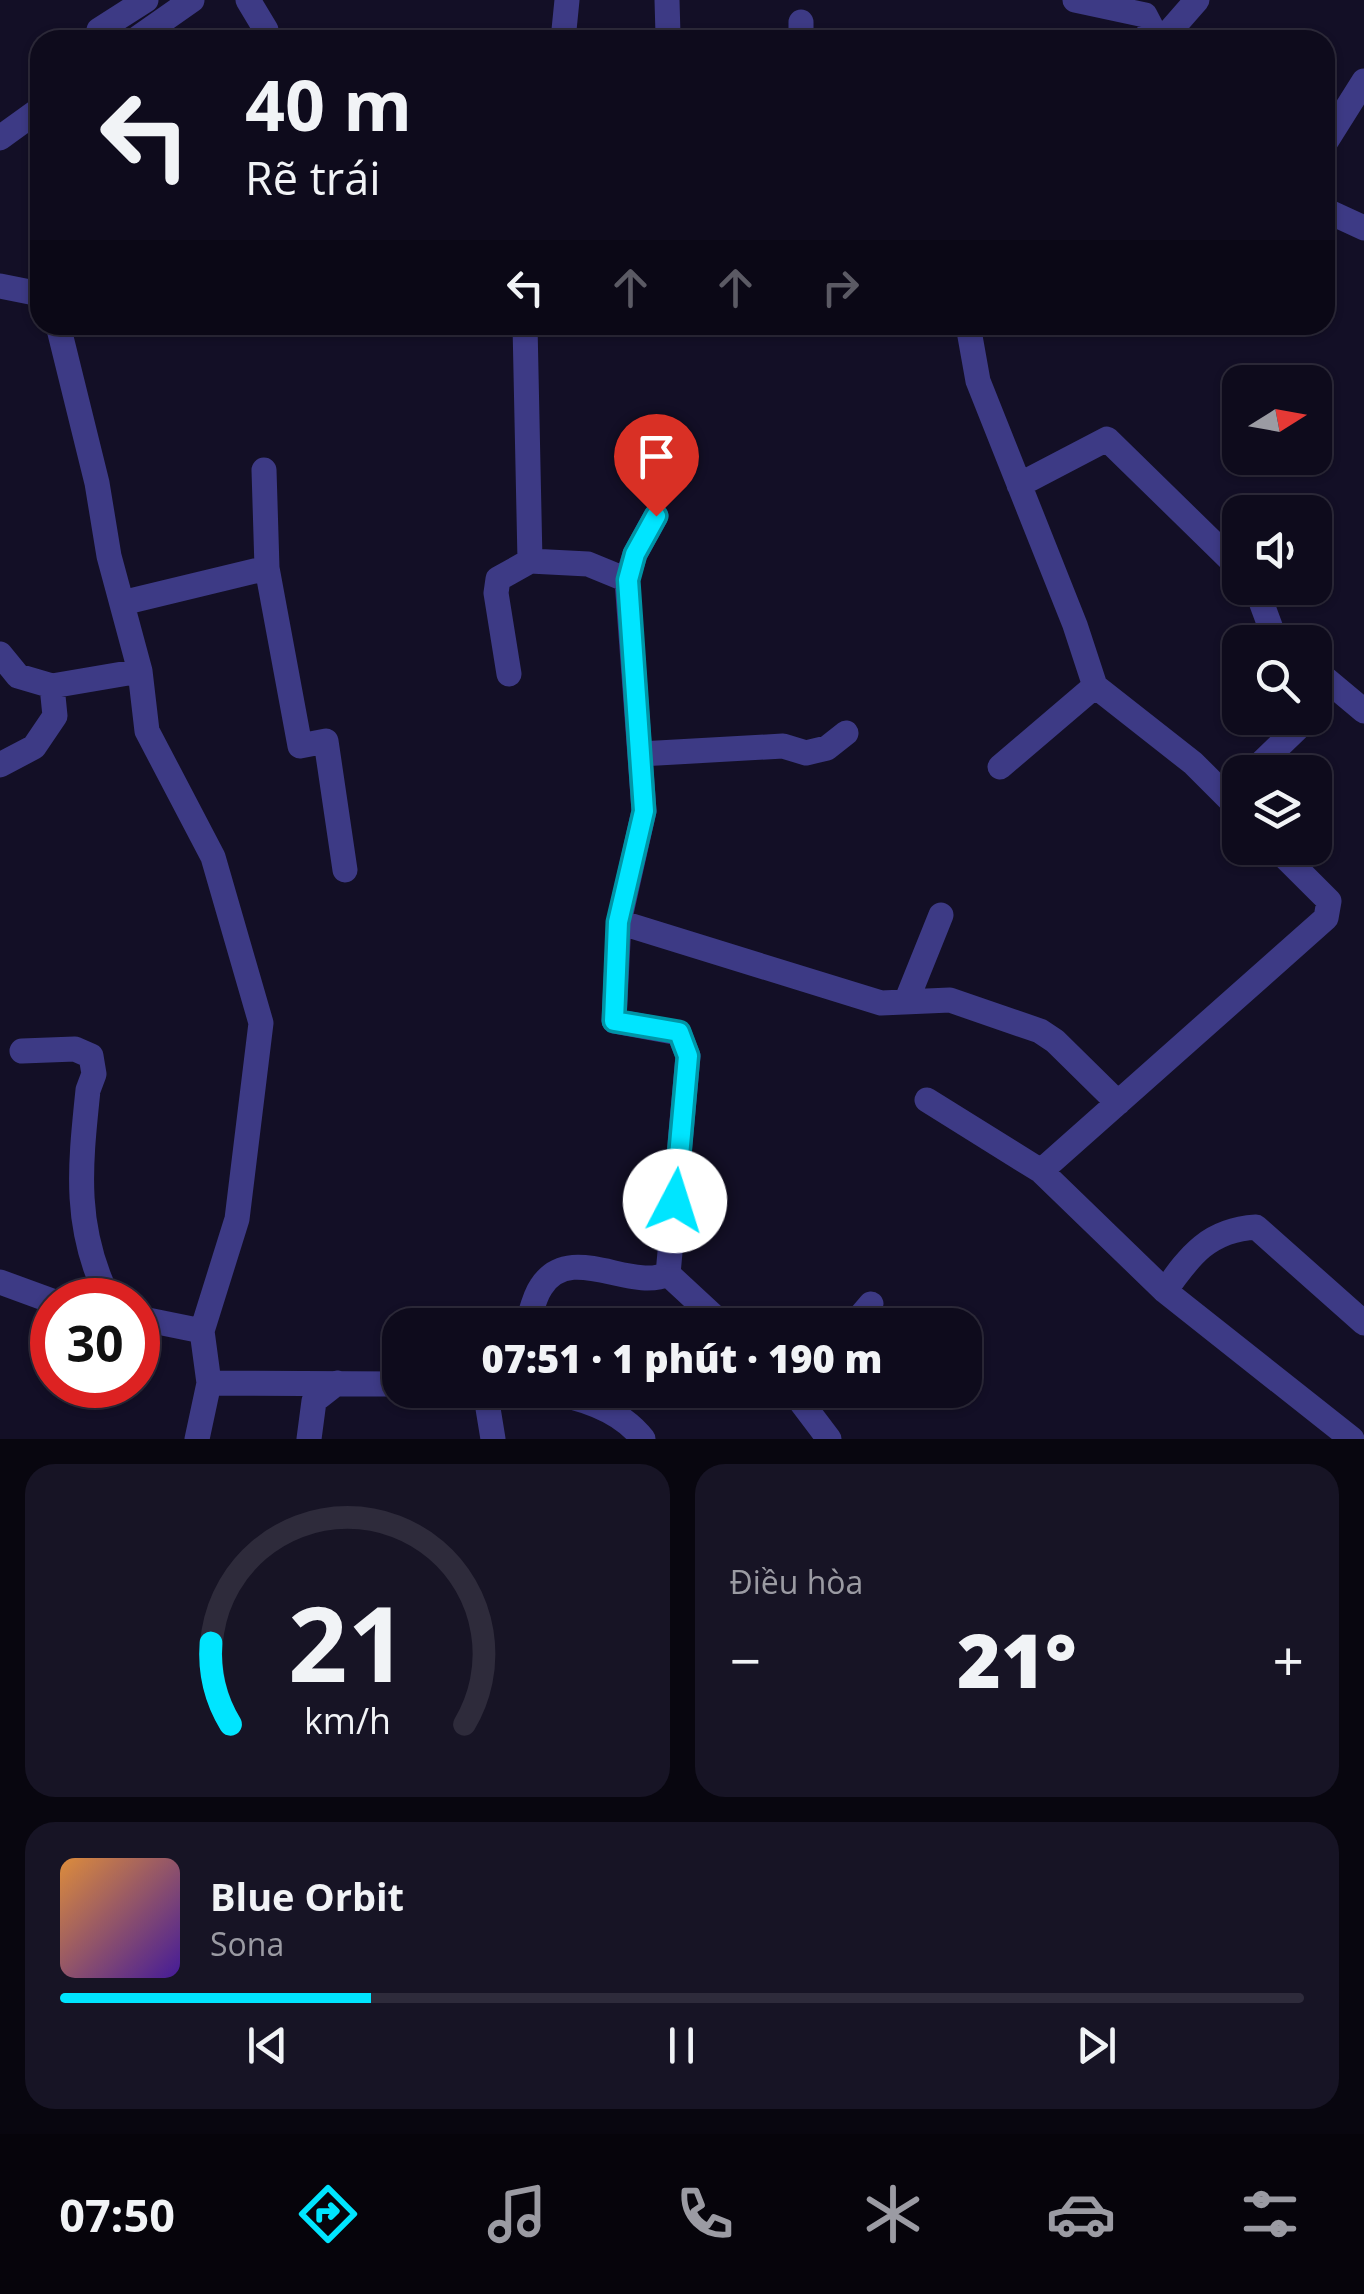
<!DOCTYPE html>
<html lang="vi">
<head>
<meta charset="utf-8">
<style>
  :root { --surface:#0e0b1c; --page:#171425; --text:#f1f3f6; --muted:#9b9ba3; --line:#2e2b3b; --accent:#00e5ff }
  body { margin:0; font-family:"Open Sans",sans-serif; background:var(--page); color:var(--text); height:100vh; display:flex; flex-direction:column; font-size:38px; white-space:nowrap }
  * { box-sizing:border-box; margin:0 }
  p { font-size:32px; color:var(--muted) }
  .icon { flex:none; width:55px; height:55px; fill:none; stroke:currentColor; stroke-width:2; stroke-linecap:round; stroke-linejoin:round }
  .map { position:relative; height:1439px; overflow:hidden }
  .panel { display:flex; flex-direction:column; gap:25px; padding:25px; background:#08060f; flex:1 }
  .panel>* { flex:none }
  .banner { position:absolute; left:30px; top:30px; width:1305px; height:305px; border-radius:30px; box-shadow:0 2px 8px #0004,0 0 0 2px var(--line); background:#0e0b1c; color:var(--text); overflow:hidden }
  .needle { width:65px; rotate:79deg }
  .tools { position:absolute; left:1222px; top:365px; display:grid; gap:20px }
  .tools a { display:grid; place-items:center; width:110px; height:110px; border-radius:20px; background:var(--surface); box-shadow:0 2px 8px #0004,0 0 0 2px var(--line); font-size:50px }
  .speed { position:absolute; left:30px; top:1278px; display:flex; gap:20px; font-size:50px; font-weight:700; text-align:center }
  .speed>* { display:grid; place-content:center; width:130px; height:130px; border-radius:50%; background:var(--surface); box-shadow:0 2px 8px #0004,0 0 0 2px var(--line); line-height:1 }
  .speed .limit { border:15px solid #d22; background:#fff; color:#111 }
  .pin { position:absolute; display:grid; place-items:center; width:85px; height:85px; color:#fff; margin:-102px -42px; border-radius:50% 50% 50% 0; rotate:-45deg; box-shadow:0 0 10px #0007 }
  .pin .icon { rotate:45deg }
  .me { position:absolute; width:110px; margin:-55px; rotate:5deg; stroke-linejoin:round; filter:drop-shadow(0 0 8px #0008) }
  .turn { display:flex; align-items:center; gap:35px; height:210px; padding:0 50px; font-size:45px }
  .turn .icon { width:130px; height:130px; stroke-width:2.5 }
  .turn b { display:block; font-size:70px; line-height:85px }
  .lanes { display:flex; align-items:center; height:95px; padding:0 50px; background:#0003; justify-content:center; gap:50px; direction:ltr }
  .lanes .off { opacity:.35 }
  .big { font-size:75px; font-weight:800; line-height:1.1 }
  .panel .card { flex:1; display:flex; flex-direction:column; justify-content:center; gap:15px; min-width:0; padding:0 35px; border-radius:30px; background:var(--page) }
  .panel .dial { align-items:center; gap:0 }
  .dial svg { height:260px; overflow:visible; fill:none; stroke:var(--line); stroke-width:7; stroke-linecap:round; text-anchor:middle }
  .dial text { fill:var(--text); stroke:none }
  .song { display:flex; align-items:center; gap:30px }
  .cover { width:120px; height:120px; border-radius:15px; background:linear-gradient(135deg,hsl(30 70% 55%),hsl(260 70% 35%)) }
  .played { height:10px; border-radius:5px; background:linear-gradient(90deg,var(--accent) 25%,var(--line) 25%) }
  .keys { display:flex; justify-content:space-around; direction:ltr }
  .heat { display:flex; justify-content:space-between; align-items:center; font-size:55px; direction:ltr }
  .panel .tiles { flex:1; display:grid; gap:25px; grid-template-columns:1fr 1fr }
  .card:last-child { grid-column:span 2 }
  .trip { position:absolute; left:382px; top:1308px; width:600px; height:100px; border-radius:30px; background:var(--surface); box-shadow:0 2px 8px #0004,0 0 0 2px var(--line); font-weight:800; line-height:100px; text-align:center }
  .tab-bar { display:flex; height:160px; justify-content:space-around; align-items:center; background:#06040b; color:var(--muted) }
  .tab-bar .icon { width:70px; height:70px }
  .tab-bar .current { color:var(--accent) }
  .tab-bar b { font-size:45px; color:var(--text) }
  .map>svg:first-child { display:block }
</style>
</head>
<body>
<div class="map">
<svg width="1364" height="1439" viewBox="0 0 1364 1439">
  <rect width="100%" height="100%" fill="#130f26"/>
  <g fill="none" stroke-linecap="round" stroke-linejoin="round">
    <path stroke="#3d3a85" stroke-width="25" d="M248,0L266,30L267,40
      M667,0L668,35
      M1075,0L1145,15L1158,40
      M99,30L146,0
      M135,40L192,0
      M563,40L567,0
      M801,40V22
      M1162,40L1197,0
      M0,138L40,109
      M1325,143L1364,81
      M1325,210L1364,228
      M0,286L40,294
      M58,325L97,483L109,556L140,671L147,731L213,857L261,1023L237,1219L202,1331L209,1383L197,1439
      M525,325L530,561L588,564L627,580L644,811L619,922L614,1021L679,1033L688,1056L668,1274L723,1325
      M968,325L978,381L1075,625L1095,686L1193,763L1240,810
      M264,470L267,568L300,746L326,741L345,870
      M1019,485L1107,439L1240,569
      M627,580L635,554L656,516
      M1256,588L1273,634L1283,642
      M122,603L267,568
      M0,654L18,676L52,686L140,671
      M1315,670L1364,711
      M509,674L496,593L498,579L530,561
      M640,754L783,746L806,753L827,748L846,733
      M0,765L34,747L55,716L52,686
      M1000,767L1095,686
      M1252,772L1308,718
      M619,922L881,1003L950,1000L1040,1031L1055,1041L1118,1103
      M906,1002L941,915
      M22,1051L75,1049L91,1056L94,1074L88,1090C80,1167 73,1227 109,1300
      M927,1100L1041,1171L1165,1291L1352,1439
      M1041,1171L1326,918L1329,901L1276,848
      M0,1282L52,1301
      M1165,1291C1190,1255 1209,1230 1256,1227L1364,1323
      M138,1318L202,1331
      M527,1325C531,1313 534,1297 541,1287C570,1241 630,1292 668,1274
      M853,1325L871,1304
      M209,1383L400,1384
      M485,1390L493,1439
      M540,1390C578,1397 619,1408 643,1439
      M792,1390L829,1439
      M309,1439L314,1401L337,1383"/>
  </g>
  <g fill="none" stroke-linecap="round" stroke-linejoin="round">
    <g stroke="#0095a6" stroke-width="25">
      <path id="route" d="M656,516L635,554L628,580L644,811L618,922L614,1021L679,1032L688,1056L675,1201"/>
    </g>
    <use href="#route" stroke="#00e5ff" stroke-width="18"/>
  </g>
</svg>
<div class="tools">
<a><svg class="needle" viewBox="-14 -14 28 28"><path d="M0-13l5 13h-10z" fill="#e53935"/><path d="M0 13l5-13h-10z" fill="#9b9ba3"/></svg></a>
<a><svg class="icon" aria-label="sound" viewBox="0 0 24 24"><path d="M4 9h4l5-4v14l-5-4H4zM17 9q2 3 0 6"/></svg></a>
<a><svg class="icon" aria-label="search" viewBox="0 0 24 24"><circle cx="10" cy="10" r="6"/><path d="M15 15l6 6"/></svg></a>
<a><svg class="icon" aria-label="layers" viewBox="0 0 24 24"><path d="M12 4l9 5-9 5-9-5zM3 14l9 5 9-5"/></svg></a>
</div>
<div class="speed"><div class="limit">30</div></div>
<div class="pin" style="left:656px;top:516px;background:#d93025"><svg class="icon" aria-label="arrive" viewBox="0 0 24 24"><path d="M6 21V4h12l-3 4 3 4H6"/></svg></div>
<svg class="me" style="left:675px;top:1201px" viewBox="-20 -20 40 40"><circle r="19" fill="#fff"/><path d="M0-13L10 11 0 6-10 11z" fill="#00e5ff"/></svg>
<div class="trip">07:51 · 1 phút · 190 m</div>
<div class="banner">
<div class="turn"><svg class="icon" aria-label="left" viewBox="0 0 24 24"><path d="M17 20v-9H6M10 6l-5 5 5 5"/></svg><div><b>40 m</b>Rẽ trái</div></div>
<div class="lanes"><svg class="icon" aria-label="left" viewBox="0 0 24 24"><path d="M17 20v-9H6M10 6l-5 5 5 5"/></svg><svg class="icon off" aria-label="ahead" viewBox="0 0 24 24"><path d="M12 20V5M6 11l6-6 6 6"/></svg><svg class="icon off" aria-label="ahead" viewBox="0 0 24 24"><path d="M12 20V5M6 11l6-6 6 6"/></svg><svg class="icon off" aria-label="right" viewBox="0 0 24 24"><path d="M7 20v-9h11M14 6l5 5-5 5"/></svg></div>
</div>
</div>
<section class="panel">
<div class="tiles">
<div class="card dial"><svg viewBox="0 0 100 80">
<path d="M14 69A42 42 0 1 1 86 69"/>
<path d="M14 69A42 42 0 0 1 8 44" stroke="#00e5ff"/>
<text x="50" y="56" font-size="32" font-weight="700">21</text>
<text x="50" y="72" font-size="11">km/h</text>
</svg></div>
<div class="card"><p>Điều hòa</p>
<div class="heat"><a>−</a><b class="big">21°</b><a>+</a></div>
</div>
<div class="card">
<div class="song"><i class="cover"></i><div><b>Blue Orbit</b><p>Sona</p></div></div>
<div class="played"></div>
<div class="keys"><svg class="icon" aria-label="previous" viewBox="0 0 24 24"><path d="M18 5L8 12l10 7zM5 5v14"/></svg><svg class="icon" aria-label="pause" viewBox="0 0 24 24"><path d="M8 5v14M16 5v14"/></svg><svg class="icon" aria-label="next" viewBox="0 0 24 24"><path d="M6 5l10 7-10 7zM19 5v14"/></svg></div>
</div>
</div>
</section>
<nav class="tab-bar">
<b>07:50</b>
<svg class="icon current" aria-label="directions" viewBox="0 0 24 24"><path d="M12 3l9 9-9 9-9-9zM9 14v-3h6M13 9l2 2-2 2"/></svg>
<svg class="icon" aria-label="music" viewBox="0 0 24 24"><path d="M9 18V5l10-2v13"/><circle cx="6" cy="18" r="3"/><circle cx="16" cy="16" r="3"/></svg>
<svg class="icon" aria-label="phone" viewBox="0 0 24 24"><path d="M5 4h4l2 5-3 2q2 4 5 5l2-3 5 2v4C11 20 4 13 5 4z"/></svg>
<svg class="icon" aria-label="climate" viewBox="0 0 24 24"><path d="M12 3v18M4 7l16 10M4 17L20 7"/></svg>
<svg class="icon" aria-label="car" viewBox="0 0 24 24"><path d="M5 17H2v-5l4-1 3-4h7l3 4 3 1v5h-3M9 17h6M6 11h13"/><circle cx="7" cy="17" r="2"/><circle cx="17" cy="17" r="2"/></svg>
<svg class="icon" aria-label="filters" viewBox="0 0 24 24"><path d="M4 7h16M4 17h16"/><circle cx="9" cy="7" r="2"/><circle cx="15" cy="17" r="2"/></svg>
</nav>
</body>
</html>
